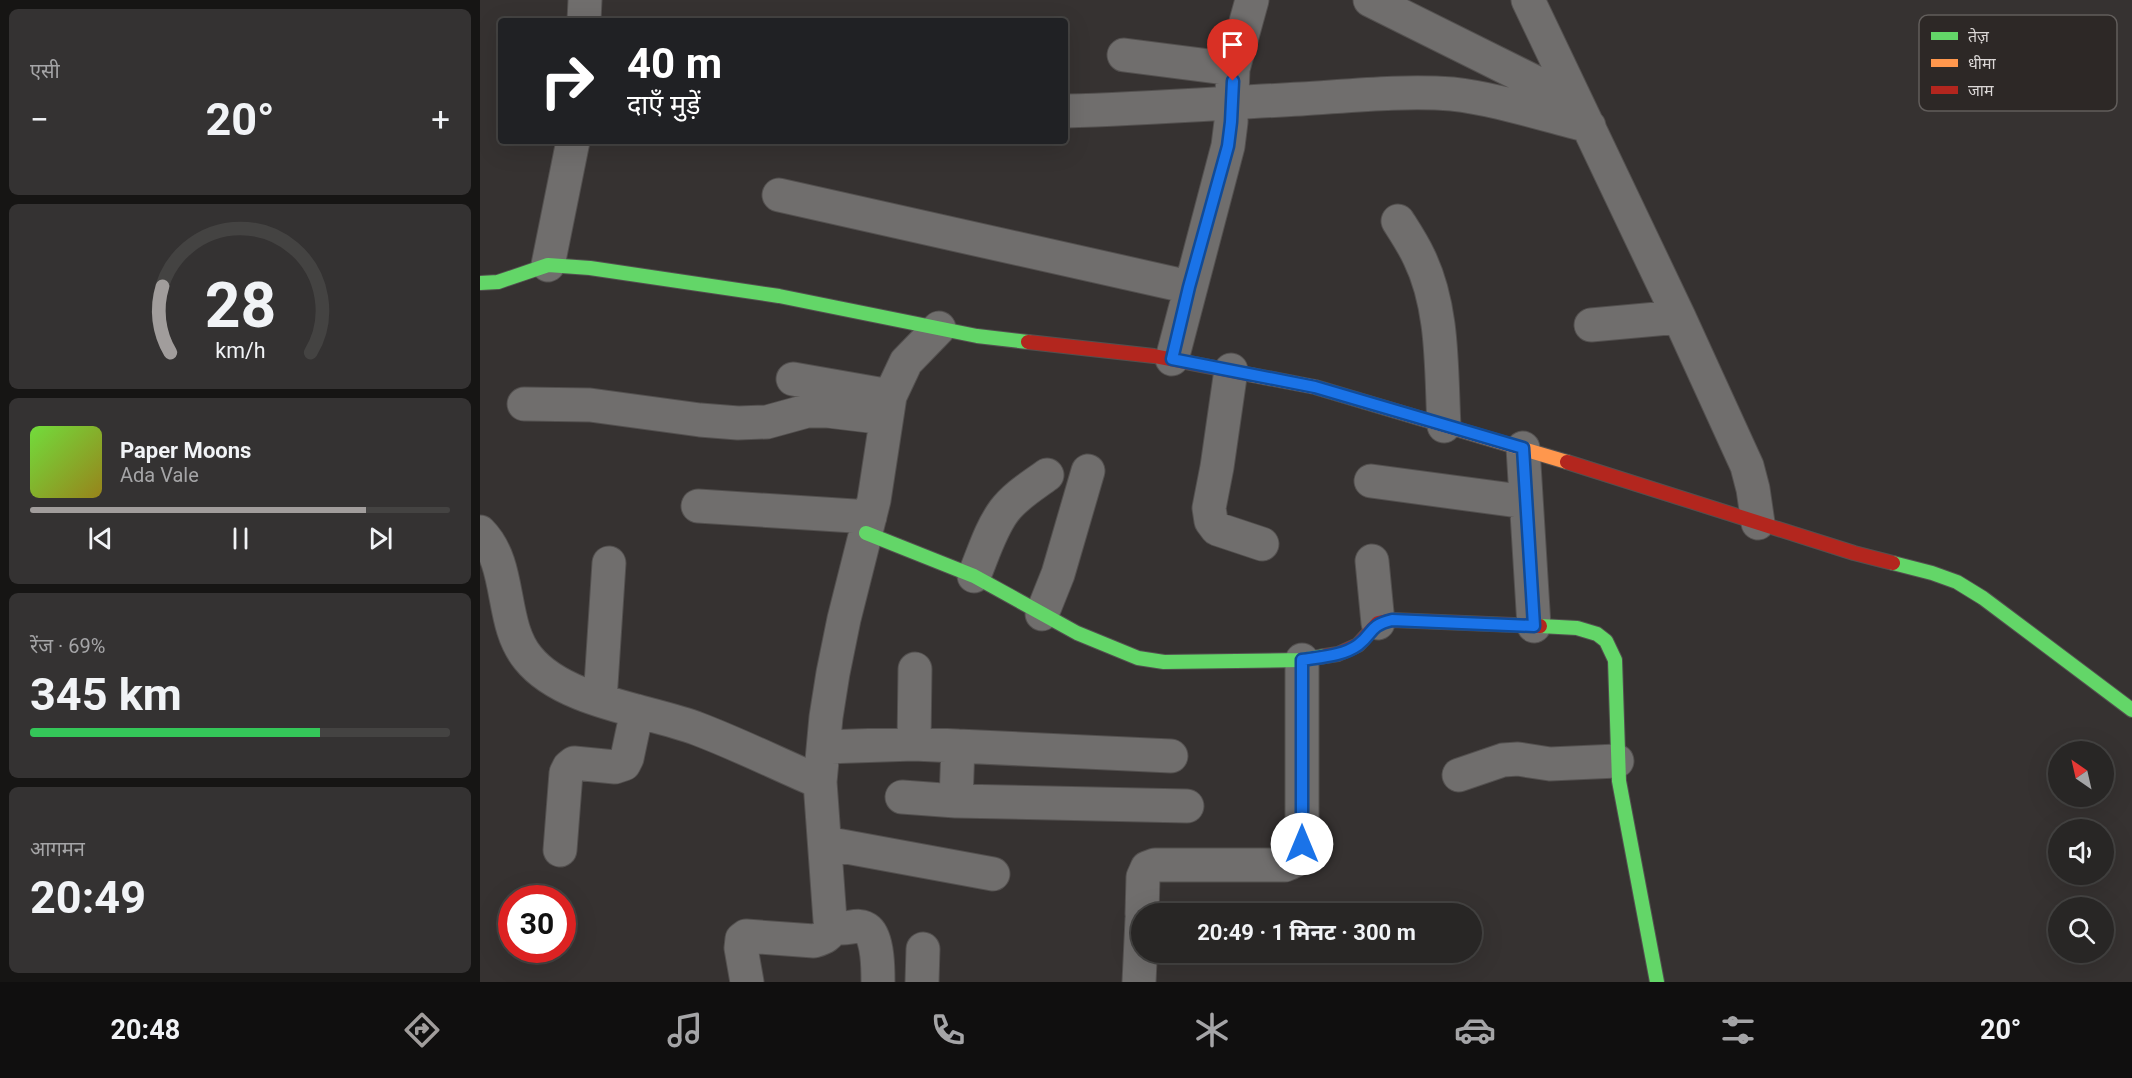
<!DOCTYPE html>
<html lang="hi">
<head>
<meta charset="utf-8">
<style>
  :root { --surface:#282625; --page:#343232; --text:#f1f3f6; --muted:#a5a5a7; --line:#444342; --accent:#a19d9c }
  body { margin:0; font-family:Roboto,"Noto Sans Devanagari",sans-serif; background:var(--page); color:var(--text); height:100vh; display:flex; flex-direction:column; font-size:22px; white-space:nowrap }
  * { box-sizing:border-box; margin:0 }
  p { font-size:20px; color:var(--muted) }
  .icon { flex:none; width:33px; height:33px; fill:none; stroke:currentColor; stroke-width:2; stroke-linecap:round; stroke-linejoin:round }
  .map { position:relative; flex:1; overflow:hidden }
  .details { display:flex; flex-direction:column; gap:9px; padding:9px; background:#161514; width:480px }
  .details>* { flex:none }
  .top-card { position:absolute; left:18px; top:18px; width:570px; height:126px; border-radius:6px; box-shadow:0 6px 24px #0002,0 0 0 2px var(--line); background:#202124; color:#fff; overflow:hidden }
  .needle { width:39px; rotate:326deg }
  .buttons { position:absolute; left:1568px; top:741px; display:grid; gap:12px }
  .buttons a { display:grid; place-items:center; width:66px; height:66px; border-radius:50%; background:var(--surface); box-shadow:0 6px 24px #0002,0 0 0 2px var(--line); font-size:30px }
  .speed { position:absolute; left:18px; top:885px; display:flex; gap:12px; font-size:30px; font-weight:700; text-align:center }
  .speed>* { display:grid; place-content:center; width:78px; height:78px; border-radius:50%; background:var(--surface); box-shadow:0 6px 24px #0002,0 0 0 2px var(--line); line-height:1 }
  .speed .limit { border:9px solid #d22; background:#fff; color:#111 }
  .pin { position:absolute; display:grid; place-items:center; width:51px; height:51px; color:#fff; margin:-62px -26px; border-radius:50% 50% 50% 0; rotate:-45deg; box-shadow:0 0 6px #0007 }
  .pin .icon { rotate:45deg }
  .me { position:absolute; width:66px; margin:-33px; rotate:0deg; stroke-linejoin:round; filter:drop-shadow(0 0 4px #0008) }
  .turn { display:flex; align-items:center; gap:21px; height:126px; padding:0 30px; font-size:27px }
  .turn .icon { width:78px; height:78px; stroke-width:2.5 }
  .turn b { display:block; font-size:42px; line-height:51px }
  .big { font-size:45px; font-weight:700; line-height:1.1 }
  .details .widget { flex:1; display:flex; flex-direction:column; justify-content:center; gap:9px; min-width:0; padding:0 21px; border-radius:9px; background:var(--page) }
  .details .dial { align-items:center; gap:0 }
  .dial svg { height:156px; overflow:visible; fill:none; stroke:var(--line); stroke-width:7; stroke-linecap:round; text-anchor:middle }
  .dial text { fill:var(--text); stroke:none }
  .song { display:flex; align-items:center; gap:18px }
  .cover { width:72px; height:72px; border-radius:9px; background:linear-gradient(135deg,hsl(100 70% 55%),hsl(50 70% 35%)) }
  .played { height:6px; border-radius:3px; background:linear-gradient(90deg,var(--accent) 80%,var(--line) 80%) }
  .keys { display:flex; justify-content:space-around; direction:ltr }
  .heat { display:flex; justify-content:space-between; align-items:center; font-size:33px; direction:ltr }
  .charge { height:9px; border-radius:4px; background:linear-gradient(90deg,#34c759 69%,var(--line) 0) }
  .trip { position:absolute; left:651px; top:903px; width:351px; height:60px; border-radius:30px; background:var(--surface); box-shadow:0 6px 24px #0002,0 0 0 2px var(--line); font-weight:700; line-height:60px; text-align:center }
  .tabs { display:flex; height:96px; justify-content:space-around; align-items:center; background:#100f0f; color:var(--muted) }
  .tabs .icon { width:42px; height:42px }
  .tabs .current { color:var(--accent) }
  .tabs b { font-size:27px; color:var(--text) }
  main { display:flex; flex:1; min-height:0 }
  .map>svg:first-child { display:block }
</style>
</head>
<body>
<main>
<section class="details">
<div class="widget"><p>एसी</p>
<div class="heat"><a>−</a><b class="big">20°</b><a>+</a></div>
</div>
<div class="widget dial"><svg viewBox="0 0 100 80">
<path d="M14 69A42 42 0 1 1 86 69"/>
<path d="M14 69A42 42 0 0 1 10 35" stroke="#a19d9c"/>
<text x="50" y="56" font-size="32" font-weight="700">28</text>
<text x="50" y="72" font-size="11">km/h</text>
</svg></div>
<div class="widget">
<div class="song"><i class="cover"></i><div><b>Paper Moons</b><p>Ada Vale</p></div></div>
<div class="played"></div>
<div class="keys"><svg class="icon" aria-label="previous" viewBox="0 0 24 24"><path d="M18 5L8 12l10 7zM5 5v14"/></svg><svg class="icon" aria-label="pause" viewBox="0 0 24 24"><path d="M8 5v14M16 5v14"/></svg><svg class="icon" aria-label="next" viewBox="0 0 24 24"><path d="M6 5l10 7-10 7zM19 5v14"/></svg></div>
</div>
<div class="widget"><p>रेंज · 69%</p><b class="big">345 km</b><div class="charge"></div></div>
<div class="widget"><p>आगमन</p><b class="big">20:49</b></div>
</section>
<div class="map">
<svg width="1652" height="982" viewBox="0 0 1652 982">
  <rect width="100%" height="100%" fill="#363231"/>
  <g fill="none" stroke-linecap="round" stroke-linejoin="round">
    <g stroke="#53504f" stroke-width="35">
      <path id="street" d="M890,0L1097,103
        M1048,0L1199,317L1267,466L1273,489L1278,523
        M104,21L105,0
        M644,55L753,69
        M585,111C664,109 743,103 821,99C869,96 925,90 972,94C1018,99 1064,115 1109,126
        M299,195L709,287
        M918,221C925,232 933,244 939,257C964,308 961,370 964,426
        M68,265L93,141
        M1111,325L1199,317
        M692,359L748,146L751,122L753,69L772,0
        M751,370L737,467L729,508L731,521L737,529L782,544
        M313,379L410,396
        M44,404L110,405L220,420L258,423L287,422L327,411H348L406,418
        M1043,448L1054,626
        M891,481L1046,502
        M218,506L390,517
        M0,532C33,565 19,623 48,658C83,702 168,710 218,729C260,745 300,765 340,782
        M892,561L898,623
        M494,576C503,555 510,530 524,511C535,496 552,486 567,475
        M562,614L578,574L608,471
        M120,700L129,563
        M434,744L435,669
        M344,747L434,744L691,756
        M979,775L1023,760L1038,759L1070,764L1137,761
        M422,797L476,801L707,806
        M476,801L478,746
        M345,843L513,874
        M80,850L86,773L89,767L94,763L135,767L144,764L147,758L157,711
        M662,914L663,877L667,868L675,865H805C817,861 820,856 822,844V660
        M267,982L261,948L262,939L266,936L334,941C344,938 349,936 353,926
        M398,982C398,970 398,939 388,930C376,919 359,938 350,920L340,782L346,717L353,673L364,619L394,500L410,396L426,362L459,328
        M442,982L443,949
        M659,982L662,919"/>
    </g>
    <g stroke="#53504f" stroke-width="16">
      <path id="fast" d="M0,283L18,282L68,265L110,268L299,296L497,336L548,342
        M386,533L494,576L597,633L658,658L684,662L822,660L845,656
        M1413,563L1452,573L1477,582L1503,598L1652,710
        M1060,626L1097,628L1117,634L1126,641L1135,660L1139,781L1177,982"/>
    </g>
    <g stroke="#53504f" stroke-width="16">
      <path id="slow" d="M772,375L835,387L1087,462"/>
    </g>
    <g stroke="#53504f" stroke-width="16">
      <path id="jam" d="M548,342L674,356L772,375
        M1087,462L1374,553L1413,563
        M845,656L858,654L878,645L898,623L912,620L1060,626"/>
    </g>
    <use href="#street" stroke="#706e6d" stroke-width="33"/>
    <use href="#fast" stroke="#63d668" stroke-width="14"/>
    <use href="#slow" stroke="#ff974d" stroke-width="14"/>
    <use href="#jam" stroke="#b3261e" stroke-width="14"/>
  </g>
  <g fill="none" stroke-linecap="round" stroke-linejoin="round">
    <g stroke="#114b97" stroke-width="15">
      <path id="route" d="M753,81L751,122L748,146L709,287L692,359L835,387L1043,448L1054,626L912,620C888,626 894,633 878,645C863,656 840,657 822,660V844"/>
    </g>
    <use href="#route" stroke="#1a73e8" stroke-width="10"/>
  </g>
  <rect x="1439" y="15" width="198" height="96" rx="9" fill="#2d2826" stroke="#615d5b" stroke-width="1.5"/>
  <rect x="1451" y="32" width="27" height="8" fill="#63d668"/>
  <rect x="1451" y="59" width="27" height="8" fill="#ff974d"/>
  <rect x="1451" y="86" width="27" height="8" fill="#b3261e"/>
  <g font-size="16" fill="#dbd7d6">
    <text x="1488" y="42">तेज़</text>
    <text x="1488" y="69">धीमा</text>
    <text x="1488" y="96">जाम</text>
  </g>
</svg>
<div class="buttons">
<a><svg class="needle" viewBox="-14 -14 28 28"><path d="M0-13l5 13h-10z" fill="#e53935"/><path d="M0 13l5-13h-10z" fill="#a5a5a7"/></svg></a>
<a><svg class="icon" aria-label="sound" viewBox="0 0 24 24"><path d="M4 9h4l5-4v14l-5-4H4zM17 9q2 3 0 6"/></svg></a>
<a><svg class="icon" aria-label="search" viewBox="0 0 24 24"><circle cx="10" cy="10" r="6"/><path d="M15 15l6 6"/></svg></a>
</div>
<div class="speed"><div class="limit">30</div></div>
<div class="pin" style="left:753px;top:81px;background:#d93025"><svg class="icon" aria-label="arrive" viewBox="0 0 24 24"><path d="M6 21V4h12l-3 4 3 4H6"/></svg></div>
<svg class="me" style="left:822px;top:844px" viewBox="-20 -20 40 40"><circle r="19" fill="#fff"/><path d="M0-13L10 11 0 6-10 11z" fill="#1a73e8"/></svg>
<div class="trip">20:49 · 1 मिनट · 300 m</div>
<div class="top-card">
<div class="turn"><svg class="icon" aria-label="right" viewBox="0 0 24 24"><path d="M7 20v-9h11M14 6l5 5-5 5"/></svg><div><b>40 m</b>दाएँ मुड़ें</div></div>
</div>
</div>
</main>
<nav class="tabs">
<b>20:48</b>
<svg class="icon current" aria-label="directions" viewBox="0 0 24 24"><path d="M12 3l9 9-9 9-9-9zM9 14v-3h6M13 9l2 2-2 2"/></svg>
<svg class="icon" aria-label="music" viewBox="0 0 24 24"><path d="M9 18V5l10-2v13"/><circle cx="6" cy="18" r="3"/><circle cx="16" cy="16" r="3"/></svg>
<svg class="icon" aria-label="phone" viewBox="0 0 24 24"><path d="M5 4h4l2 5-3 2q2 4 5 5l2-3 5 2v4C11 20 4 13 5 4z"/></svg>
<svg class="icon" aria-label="climate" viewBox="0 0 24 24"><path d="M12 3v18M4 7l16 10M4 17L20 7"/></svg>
<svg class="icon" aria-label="car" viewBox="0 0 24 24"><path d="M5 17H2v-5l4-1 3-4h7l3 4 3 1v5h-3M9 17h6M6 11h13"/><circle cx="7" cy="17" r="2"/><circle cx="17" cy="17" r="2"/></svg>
<svg class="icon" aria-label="filters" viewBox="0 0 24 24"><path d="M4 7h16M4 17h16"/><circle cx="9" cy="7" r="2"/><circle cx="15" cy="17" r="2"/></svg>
<b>20°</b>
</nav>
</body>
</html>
